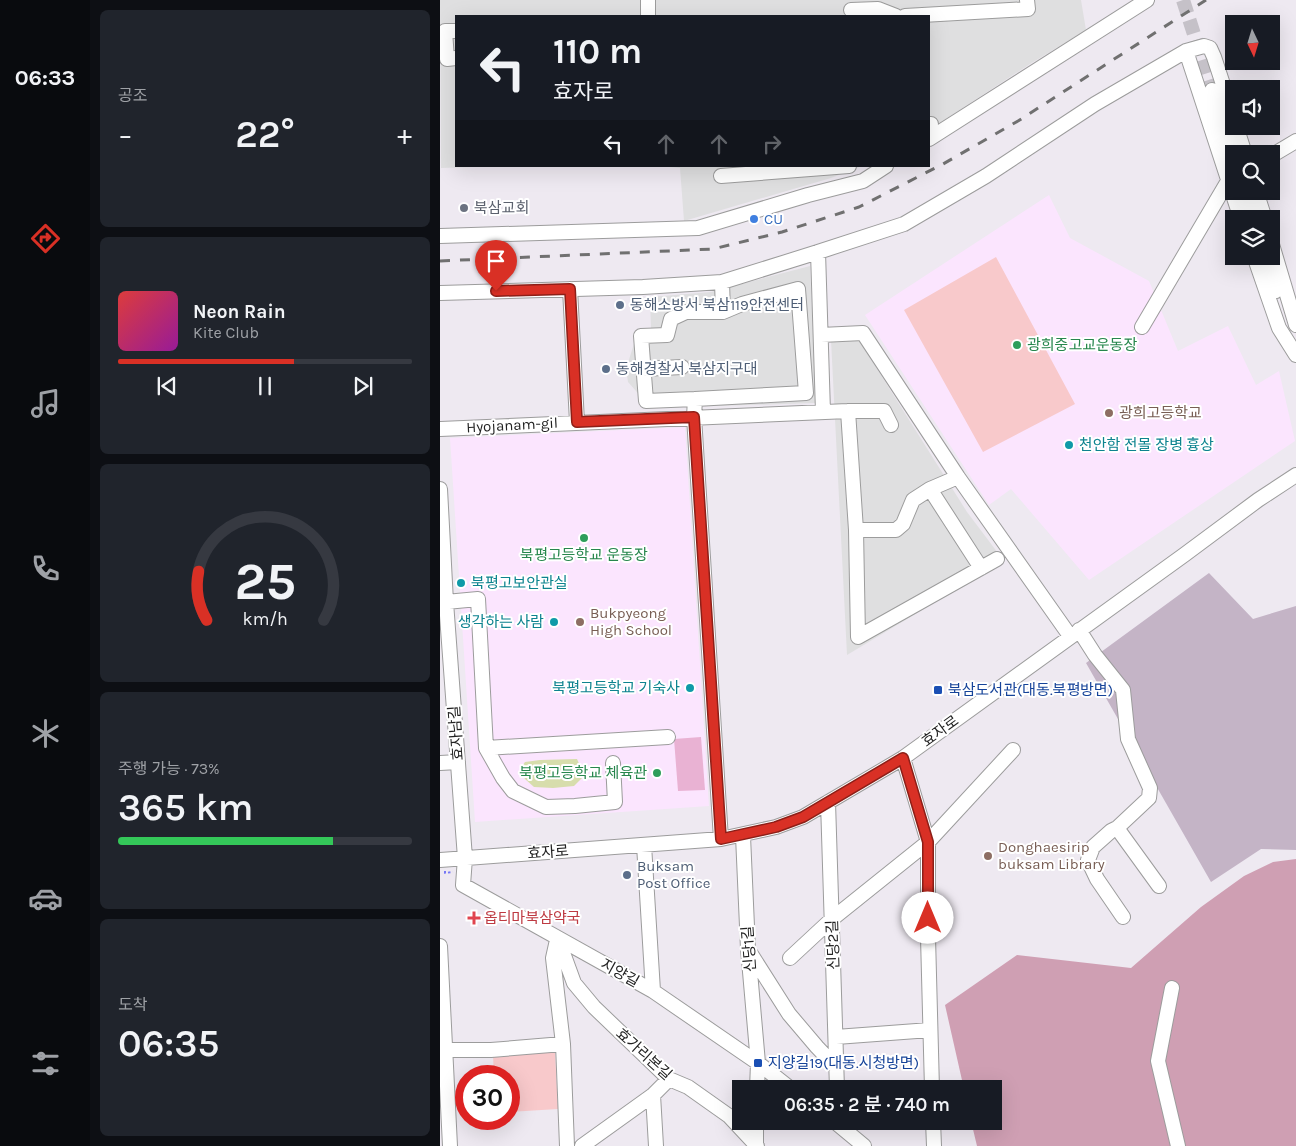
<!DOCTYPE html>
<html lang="ko">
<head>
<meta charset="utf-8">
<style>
  :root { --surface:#171b24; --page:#20242c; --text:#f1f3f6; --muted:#9ea1a6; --line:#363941; --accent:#d93025 }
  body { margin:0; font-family:Karla,"Noto Sans KR",sans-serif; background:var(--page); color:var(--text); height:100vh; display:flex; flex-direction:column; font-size:19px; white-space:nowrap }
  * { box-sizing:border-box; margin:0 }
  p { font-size:16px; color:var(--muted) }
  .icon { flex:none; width:28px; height:28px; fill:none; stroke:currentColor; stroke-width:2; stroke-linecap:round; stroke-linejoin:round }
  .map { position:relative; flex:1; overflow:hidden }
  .panel { display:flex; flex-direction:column; gap:10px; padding:10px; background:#0d0f14; width:350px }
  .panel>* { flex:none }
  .guide { position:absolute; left:15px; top:15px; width:475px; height:152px; border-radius:0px; box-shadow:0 5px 20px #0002; background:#171b24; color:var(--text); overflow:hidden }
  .needle { width:32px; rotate:176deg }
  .tools { position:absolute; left:785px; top:15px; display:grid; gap:10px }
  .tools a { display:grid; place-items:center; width:55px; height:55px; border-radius:0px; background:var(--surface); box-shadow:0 5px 20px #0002; font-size:25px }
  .speed { position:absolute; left:15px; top:1065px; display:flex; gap:10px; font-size:25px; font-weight:700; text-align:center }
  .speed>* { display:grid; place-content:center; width:65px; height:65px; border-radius:50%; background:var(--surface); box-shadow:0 5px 20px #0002; line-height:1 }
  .speed .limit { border:8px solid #d22; background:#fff; color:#111 }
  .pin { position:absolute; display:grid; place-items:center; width:42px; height:42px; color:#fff; margin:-51px -21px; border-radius:50% 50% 50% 0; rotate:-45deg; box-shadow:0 0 5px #0007 }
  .pin .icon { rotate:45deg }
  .me { position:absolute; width:55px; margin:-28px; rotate:0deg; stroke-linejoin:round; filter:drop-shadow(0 0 4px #0008) }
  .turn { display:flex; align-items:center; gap:18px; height:105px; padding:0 15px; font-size:22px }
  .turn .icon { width:65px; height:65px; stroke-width:2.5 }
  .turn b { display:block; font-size:35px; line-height:42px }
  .lanes { display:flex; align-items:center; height:48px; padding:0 15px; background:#0003; justify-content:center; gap:25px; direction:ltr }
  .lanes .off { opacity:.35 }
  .big { font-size:38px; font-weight:600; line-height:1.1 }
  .panel .card { flex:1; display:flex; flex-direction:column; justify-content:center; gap:8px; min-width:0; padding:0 18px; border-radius:8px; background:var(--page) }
  .panel .dial { align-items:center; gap:0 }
  .dial svg { height:130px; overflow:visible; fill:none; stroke:var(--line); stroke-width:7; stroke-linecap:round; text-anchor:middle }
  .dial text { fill:var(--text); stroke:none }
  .song { display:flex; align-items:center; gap:15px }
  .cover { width:60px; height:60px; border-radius:8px; background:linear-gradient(135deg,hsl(0 70% 55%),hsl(300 70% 35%)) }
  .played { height:5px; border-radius:2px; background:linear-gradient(90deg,var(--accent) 60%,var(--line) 60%) }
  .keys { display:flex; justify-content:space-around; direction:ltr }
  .heat { display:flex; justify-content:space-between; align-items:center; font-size:28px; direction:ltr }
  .charge { height:8px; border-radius:4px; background:linear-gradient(90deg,#34c759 73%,var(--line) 0) }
  .trip { position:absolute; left:292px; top:1080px; width:270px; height:50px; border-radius:0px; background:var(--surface); box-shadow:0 5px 20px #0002; font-weight:600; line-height:50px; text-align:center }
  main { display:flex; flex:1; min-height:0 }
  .dock { display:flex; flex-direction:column; width:90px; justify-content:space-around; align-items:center; background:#090b0e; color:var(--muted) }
  .dock .icon { width:35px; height:35px }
  .dock .active { color:var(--accent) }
  .dock b { font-size:22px; color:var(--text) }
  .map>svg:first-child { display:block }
</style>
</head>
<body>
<main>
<nav class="dock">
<b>06:33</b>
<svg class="icon active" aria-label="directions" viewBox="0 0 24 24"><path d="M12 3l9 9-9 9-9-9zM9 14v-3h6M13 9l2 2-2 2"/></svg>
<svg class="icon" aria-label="music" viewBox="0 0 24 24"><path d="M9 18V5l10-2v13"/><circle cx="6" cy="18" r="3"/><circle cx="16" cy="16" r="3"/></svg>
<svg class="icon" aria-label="phone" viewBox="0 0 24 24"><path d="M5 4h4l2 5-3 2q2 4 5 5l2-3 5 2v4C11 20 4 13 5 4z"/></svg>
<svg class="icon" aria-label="climate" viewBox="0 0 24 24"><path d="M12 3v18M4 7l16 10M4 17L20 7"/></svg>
<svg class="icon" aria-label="car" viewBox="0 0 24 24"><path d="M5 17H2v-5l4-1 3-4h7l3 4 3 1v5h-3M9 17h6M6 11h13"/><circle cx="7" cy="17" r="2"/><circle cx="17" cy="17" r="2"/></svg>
<svg class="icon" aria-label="filters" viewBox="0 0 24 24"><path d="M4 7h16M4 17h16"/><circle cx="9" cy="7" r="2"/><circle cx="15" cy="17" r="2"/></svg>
</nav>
<section class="panel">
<div class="card"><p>공조</p>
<div class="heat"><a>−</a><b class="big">22°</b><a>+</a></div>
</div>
<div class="card">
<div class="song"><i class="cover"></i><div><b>Neon Rain</b><p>Kite Club</p></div></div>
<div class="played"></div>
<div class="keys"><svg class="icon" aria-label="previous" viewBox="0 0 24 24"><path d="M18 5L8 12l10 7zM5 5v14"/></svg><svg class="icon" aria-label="pause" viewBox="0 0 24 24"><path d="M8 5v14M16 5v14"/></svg><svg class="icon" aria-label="next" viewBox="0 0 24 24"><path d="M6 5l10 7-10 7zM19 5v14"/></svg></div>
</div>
<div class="card dial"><svg viewBox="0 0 100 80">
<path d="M14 69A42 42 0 1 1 86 69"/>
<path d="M14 69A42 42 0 0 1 9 39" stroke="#d93025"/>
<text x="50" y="56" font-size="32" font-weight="700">25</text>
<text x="50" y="72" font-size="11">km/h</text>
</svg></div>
<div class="card"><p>주행 가능 · 73%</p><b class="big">365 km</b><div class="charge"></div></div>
<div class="card"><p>도착</p><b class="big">06:35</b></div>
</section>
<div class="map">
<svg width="856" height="1146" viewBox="0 0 856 1146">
  <rect width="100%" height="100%" fill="#eee9f1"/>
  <path fill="#dfdfe0" d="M0,0H641L646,30L590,64L489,130V16H16V166H68L1,168Z
    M218,166H422L391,178L244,221L240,168Z
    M370,266L376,403L211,408L188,382L186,369L198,331L211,329L210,297L271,292Z
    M417,337L527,512L564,561L407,655L391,340Z"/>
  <path fill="#fbe5fe" d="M609,195L630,238L709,281L738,351L788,326L816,385L839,371L855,441L649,580L571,489L549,505L425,315Z
    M245,427L269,806L35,822L10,438Z"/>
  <path fill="#c4b4c6" d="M769,573L813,619L856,606V850L821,849L771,882L646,663Z"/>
  <path fill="#e9b2d3" d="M261,737L265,790L238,791L234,739Z"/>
  <path fill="#cf9fb3" d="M856,859V1146H537L531,1121H554V1089H524L505,1005L577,955L691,968L761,907L804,876L833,862Z"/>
  <path fill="#f8c9cb" d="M556,257L635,404L543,452L464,310Z
    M115,1052L118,1109L69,1112V1076H54L53,1055Z"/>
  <path fill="#d7ddac" d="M137,759L140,766L142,778L134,786L113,788L94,787L85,779L80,769L85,762L100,760Z"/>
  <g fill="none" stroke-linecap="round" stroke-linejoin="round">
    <path stroke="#c5c1c8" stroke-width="14" stroke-dasharray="14 7" stroke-linecap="butt" d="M743,0L772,90"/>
    <g stroke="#9c9c9c" stroke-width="16">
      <path id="minor" d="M411,10L438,9L456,16
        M208,16V0
        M465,16L588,9L587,0
        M16,31H5L7,59L16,58
        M746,51L801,219
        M772,90L794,159
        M489,124H491
        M796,126L805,154
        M489,139L707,0
        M831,156L856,141
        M281,176L409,166
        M804,191L813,219
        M816,191L825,219
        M0,236L258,228L368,195L423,181L446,166
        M831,241L856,325
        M378,252L383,412
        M814,256L839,328L856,355
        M825,256L836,291
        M282,282L283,312
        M130,289L137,422
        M0,293L203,287L282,282L378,252L464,224L546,176L655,104L746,51L764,46L770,48L774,57L794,118
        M702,327L788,181
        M381,335L423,333L518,477L630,636
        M203,369L242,367
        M255,399L206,401L201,336L227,335L231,319L246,312H283L302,304L358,289L366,393L255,399L254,417L281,839
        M408,411L416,530L418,637L557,559
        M0,429L408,411H444L451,425
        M518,477L490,489L541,568
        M0,489L6,602L25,858L23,885L213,991L318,1063L351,1089
        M416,530H456L463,524L473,500L490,489
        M0,600L6,602L38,599L46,748L63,778L73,791L106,807L135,806L175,802L173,763
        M639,630L655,655L683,690L688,739L710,788L709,798L677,828L671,831L653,847L648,860L657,879L683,917
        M46,748L228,737
        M0,763L18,762
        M388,802L397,1089
        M677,828L719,886
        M303,836L308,949L318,1063L317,1089
        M204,845L213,991
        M0,860L281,839L336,827L363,817L463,758L744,555L818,500L856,475
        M118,939L134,983L154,1007L229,1079L248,1087L289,1116L317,1146
        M117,940L113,958L123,1044L127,1146
        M0,946L10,1146
        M309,951L349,1014L377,1047L397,1068
        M350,958L392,919L488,842L463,758
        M732,988L718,1061L738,1146
        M396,1037L490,1030
        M0,1050H51L123,1044
        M492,1089L488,937V842L573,750
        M394,1121L424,1146
        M493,1121L494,1146
        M142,1146L213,1095
        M216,1146L213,1095L229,1079
        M316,1146V1121"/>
    </g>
    <path stroke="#7677f5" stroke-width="2" stroke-dasharray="2.5 2.5" stroke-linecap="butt" d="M5,871V873L13,872"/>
    <use href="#minor" stroke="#fff" stroke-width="14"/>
    <path stroke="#707070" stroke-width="3" stroke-dasharray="10 10" stroke-linecap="butt" d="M0,261L273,249L342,232L419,207L503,164L578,121L766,0"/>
  </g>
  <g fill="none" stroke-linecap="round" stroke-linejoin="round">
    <g stroke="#8d1f18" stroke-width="12">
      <path id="route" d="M56,291L130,289L137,422L254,417L281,839L336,827L363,817L463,758L488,842V918"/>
    </g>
    <use href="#route" stroke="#d93025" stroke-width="9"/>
  </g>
  <circle fill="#6b7280" stroke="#fff" stroke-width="2" cx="24" cy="208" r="5"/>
  <circle fill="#3f7fe0" stroke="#fff" stroke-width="2" cx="314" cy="219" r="5"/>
  <g fill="#5c6f8a" stroke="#fff" stroke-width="2">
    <circle cx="180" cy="305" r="5"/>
    <circle cx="166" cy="369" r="5"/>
    <circle cx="187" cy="875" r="5"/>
  </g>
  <g fill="#2e9e5b" stroke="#fff" stroke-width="2">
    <circle cx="577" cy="345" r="5"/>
    <circle cx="144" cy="538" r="5"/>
    <circle cx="217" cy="773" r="5"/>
  </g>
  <g fill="#8d6e63" stroke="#fff" stroke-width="2">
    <circle cx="669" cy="413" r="5"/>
    <circle cx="140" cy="622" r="5"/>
    <circle cx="548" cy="856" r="5"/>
  </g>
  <g fill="#0f9aa8" stroke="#fff" stroke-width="2">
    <circle cx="629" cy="445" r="5"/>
    <circle cx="21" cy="583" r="5"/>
    <circle cx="114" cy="622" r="5"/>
    <circle cx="250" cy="688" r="5"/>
  </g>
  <g fill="#1a4fb4" stroke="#fff" stroke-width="2">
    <rect x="493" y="685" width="10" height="10" rx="2.5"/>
    <rect x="313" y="1058" width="10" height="10" rx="2.5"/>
  </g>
  <path fill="#e0444e" stroke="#fff" stroke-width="2" d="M31.5 910.5h5v5h5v5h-5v5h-5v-5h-5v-5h5z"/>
  <g text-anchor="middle" stroke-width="4" stroke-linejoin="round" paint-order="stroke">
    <g font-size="15" fill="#5b616d" stroke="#fff" text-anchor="start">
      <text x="34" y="213">북삼교회</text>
    </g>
    <g font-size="15" fill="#366cbe" stroke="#fff" text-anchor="start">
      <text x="324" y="224">CU</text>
    </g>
    <g font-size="15" fill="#4e5e75" stroke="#fff" text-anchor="start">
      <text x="190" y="310">동해소방서 북삼119안전센터</text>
      <text x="176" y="374">동해경찰서 북삼지구대</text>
      <text x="197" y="871">Buksam<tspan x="197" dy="17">Post Office</tspan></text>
    </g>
    <g font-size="15" fill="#27864d" stroke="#fff" text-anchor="start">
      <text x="587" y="350">광희중고교운동장</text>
      <text x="144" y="560" text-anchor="middle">북평고등학교 운동장</text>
      <text x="207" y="778" text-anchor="end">북평고등학교 체육관</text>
    </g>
    <g font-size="15" fill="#785e54" stroke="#fff" text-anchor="start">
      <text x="679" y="418">광희고등학교</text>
      <text x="150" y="618">Bukpyeong<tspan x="150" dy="17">High School</tspan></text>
      <text x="558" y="852">Donghaesirip<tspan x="558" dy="17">buksam Library</tspan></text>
    </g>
    <g font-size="15" fill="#222" stroke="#fff">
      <text transform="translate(72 425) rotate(-3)" y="5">Hyojanam-gil</text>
      <text transform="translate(500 731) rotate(-36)" y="5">효자로</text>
      <text transform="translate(16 733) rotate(-94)" y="5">효자남길</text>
      <text transform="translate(108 852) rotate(-4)" y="5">효자로</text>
      <text transform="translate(393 945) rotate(-92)" y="5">신당2길</text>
      <text transform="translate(309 949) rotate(-94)" y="5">신당1길</text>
      <text transform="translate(180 973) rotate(29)" y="5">지양길</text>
      <text transform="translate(204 1054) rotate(42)" y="5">효가리본길</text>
    </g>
    <g font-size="15" fill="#0d838f" stroke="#fff" text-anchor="start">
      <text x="639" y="450">천안함 전몰 장병 흉상</text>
      <text x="31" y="588">북평고보안관실</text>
      <text x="104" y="627" text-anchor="end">생각하는 사람</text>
      <text x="240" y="693" text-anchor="end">북평고등학교 기숙사</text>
    </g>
    <g font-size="15" fill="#164399" stroke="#fff" text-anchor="start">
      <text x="508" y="695">북삼도서관(대동.북평방면)</text>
      <text x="328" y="1068">지양길19(대동.시청방면)</text>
    </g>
    <g font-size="15" fill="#be3a42" stroke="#fff" text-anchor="start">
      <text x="44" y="923">옵티마북삼약국</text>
    </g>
  </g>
</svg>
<div class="tools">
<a><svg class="needle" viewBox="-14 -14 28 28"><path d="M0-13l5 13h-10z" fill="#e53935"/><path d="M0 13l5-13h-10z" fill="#9ea1a6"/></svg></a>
<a><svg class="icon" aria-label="sound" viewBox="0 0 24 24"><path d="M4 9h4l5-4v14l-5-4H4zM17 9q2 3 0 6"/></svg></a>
<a><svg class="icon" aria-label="search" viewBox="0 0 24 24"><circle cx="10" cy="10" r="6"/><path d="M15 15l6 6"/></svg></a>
<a><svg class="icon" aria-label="layers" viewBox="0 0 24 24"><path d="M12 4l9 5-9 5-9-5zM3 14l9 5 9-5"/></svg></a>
</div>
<div class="speed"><div class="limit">30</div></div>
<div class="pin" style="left:56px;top:291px;background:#d93025"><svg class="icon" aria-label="arrive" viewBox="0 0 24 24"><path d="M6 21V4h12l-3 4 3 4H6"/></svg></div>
<svg class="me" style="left:488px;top:918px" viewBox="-20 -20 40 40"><circle r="19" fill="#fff"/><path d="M0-13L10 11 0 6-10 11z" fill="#d93025"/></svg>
<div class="trip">06:35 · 2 분 · 740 m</div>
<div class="guide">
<div class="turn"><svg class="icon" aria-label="left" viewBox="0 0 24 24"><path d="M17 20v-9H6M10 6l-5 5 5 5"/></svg><div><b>110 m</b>효자로</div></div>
<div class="lanes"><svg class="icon" aria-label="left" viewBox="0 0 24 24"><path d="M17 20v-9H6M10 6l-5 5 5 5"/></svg><svg class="icon off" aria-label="ahead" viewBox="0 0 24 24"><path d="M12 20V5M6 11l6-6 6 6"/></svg><svg class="icon off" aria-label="ahead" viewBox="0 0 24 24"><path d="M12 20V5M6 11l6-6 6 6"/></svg><svg class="icon off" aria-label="right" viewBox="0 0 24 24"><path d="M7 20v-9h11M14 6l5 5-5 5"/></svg></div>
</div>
</div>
</main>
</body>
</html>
